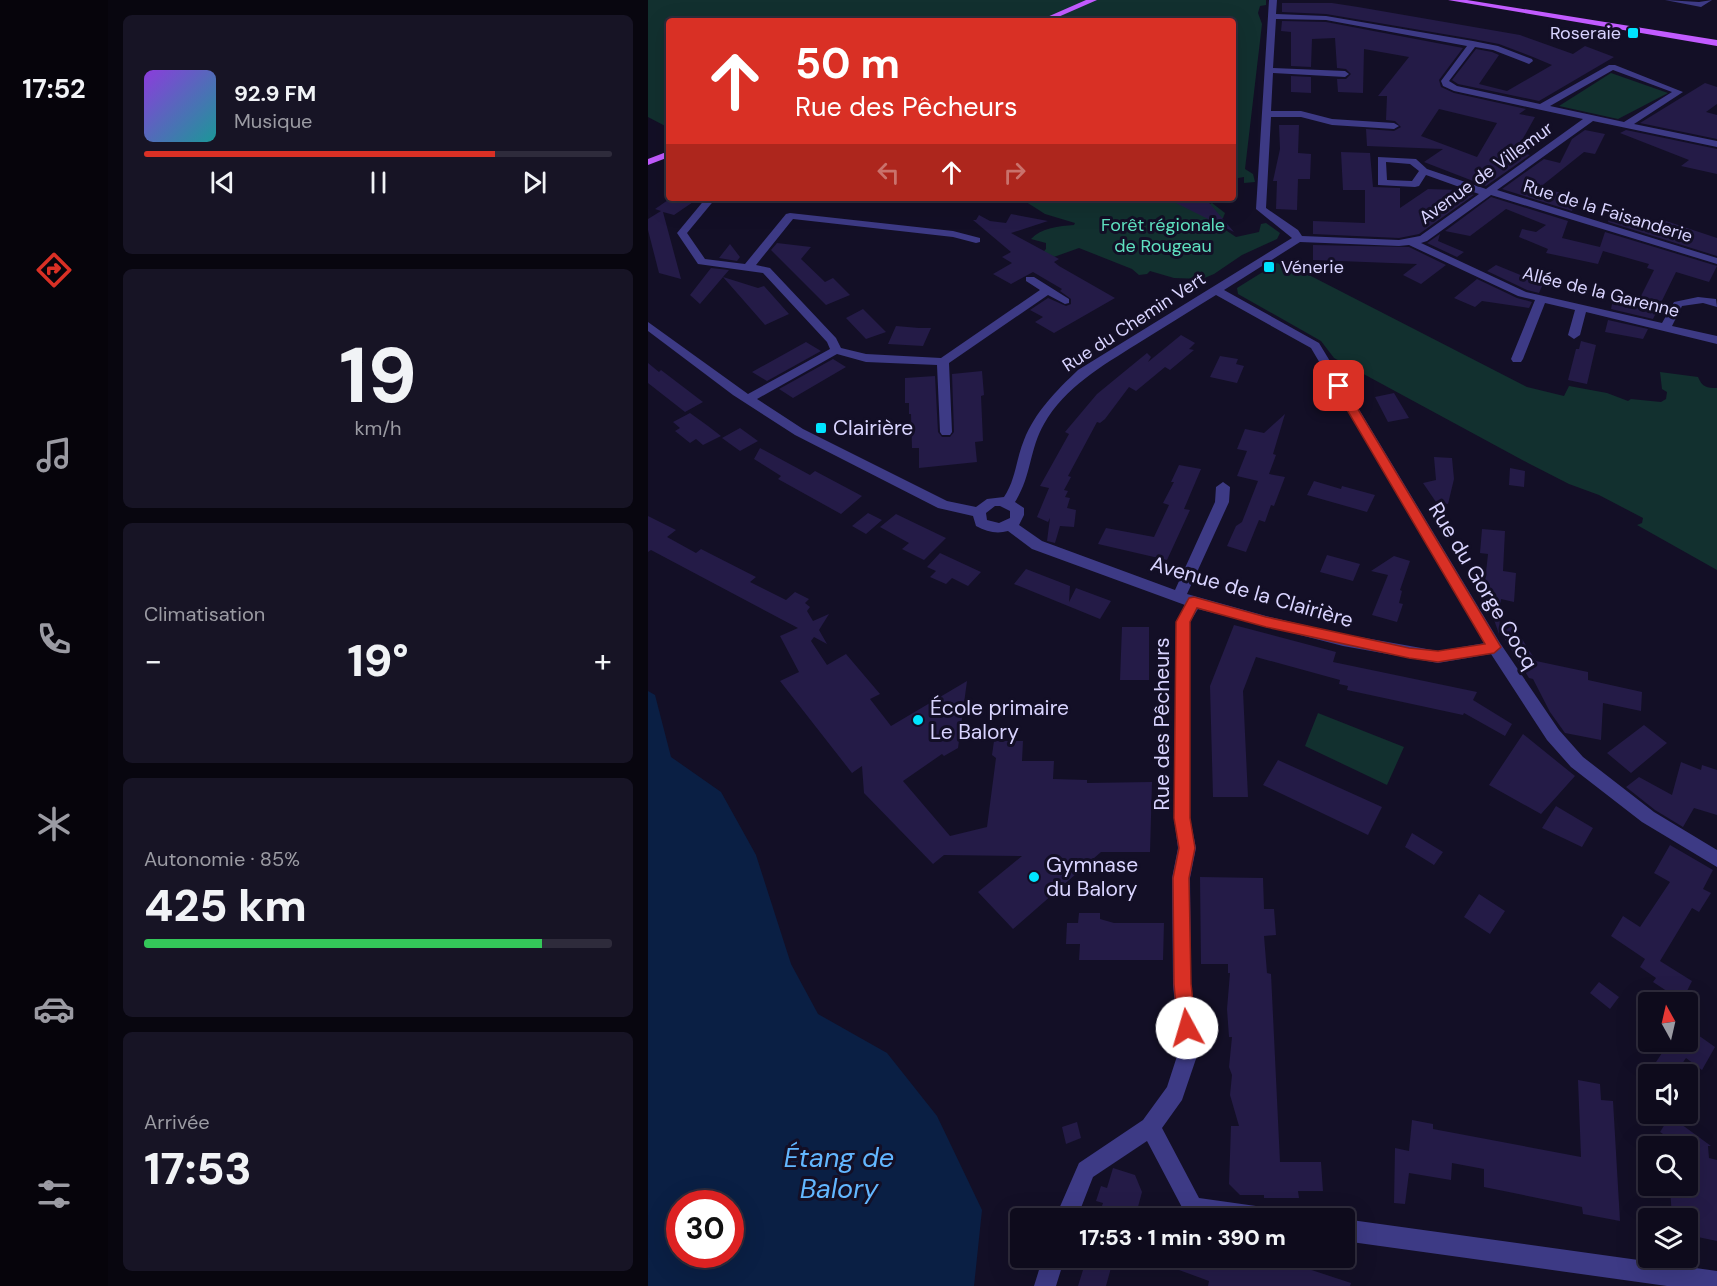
<!DOCTYPE html>
<html lang="fr">
<head>
<meta charset="utf-8">
<style>
  :root { --surface:#0e0b1c; --page:#171425; --text:#f1f3f6; --muted:#9b9ba3; --line:#2e2b3b; --accent:#d93025 }
  body { margin:0; font-family:"DM Sans",sans-serif; background:var(--page); color:var(--text); height:100vh; display:flex; flex-direction:column; font-size:22px; white-space:nowrap }
  * { box-sizing:border-box; margin:0 }
  p { font-size:20px; color:var(--muted) }
  .icon { flex:none; width:33px; height:33px; fill:none; stroke:currentColor; stroke-width:2; stroke-linecap:round; stroke-linejoin:round }
  .map { position:relative; flex:1; overflow:hidden }
  .details { display:flex; flex-direction:column; gap:15px; padding:15px; background:#08060f; width:540px }
  .details>* { flex:none }
  .top-card { position:absolute; left:18px; top:18px; width:570px; height:183px; border-radius:6px; box-shadow:0 6px 24px #0002,0 0 0 2px var(--line); background:#d93025; color:#fff; overflow:hidden }
  .needle { width:39px; rotate:352deg }
  .tools { position:absolute; left:990px; top:992px; display:grid; gap:12px }
  .tools a { display:grid; place-items:center; width:60px; height:60px; border-radius:6px; background:var(--surface); box-shadow:0 6px 24px #0002,0 0 0 2px var(--line); font-size:30px }
  .speed { position:absolute; left:18px; top:1190px; display:flex; gap:12px; font-size:30px; font-weight:700; text-align:center }
  .speed>* { display:grid; place-content:center; width:78px; height:78px; border-radius:50%; background:var(--surface); box-shadow:0 6px 24px #0002,0 0 0 2px var(--line); line-height:1 }
  .speed .limit { border:9px solid #d22; background:#fff; color:#111 }
  .pin { position:absolute; display:grid; place-items:center; width:51px; height:51px; color:#fff; margin:-26px; border-radius:12px; box-shadow:0 3px 9px #0006 }
  .me { position:absolute; width:66px; margin:-33px; rotate:354deg; stroke-linejoin:round; filter:drop-shadow(0 0 4px #0008) }
  .turn { display:flex; align-items:center; gap:21px; height:126px; padding:0 30px; font-size:27px }
  .turn .icon { width:78px; height:78px; stroke-width:2.5 }
  .turn b { display:block; font-size:42px; line-height:51px }
  .lanes { display:flex; align-items:center; height:57px; padding:0 30px; background:#0003; justify-content:center; gap:30px; direction:ltr }
  .lanes .off { opacity:.35 }
  .big { font-size:45px; font-weight:800; line-height:1.1 }
  .details .card { flex:1; display:flex; flex-direction:column; justify-content:center; gap:9px; min-width:0; padding:0 21px; border-radius:9px; background:var(--page) }
  .details .dial { align-items:center; gap:0 }
  .dial b { font-size:78px; line-height:1 }
  .song { display:flex; align-items:center; gap:18px }
  .cover { width:72px; height:72px; border-radius:9px; background:linear-gradient(135deg,hsl(270 70% 55%),hsl(180 70% 35%)) }
  .played { height:6px; border-radius:3px; background:linear-gradient(90deg,var(--accent) 75%,var(--line) 75%) }
  .keys { display:flex; justify-content:space-around; direction:ltr }
  .heat { display:flex; justify-content:space-between; align-items:center; font-size:33px; direction:ltr }
  .charge { height:9px; border-radius:4px; background:linear-gradient(90deg,#34c759 85%,var(--line) 0) }
  .trip { position:absolute; left:362px; top:1208px; width:345px; height:60px; border-radius:6px; background:var(--surface); box-shadow:0 6px 24px #0002,0 0 0 2px var(--line); font-weight:800; line-height:60px; text-align:center }
  main { display:flex; flex:1; min-height:0 }
  .dock { display:flex; flex-direction:column; width:108px; justify-content:space-around; align-items:center; background:#06040b; color:var(--muted) }
  .dock .icon { width:42px; height:42px }
  .dock .current { color:var(--accent) }
  .dock b { font-size:27px; color:var(--text) }
  .map>svg:first-child { display:block }
</style>
</head>
<body>
<main>
<nav class="dock">
<b>17:52</b>
<svg class="icon current" aria-label="directions" viewBox="0 0 24 24"><path d="M12 3l9 9-9 9-9-9zM9 14v-3h6M13 9l2 2-2 2"/></svg>
<svg class="icon" aria-label="music" viewBox="0 0 24 24"><path d="M9 18V5l10-2v13"/><circle cx="6" cy="18" r="3"/><circle cx="16" cy="16" r="3"/></svg>
<svg class="icon" aria-label="phone" viewBox="0 0 24 24"><path d="M5 4h4l2 5-3 2q2 4 5 5l2-3 5 2v4C11 20 4 13 5 4z"/></svg>
<svg class="icon" aria-label="climate" viewBox="0 0 24 24"><path d="M12 3v18M4 7l16 10M4 17L20 7"/></svg>
<svg class="icon" aria-label="car" viewBox="0 0 24 24"><path d="M5 17H2v-5l4-1 3-4h7l3 4 3 1v5h-3M9 17h6M6 11h13"/><circle cx="7" cy="17" r="2"/><circle cx="17" cy="17" r="2"/></svg>
<svg class="icon" aria-label="filters" viewBox="0 0 24 24"><path d="M4 7h16M4 17h16"/><circle cx="9" cy="7" r="2"/><circle cx="15" cy="17" r="2"/></svg>
</nav>
<section class="details">
<div class="card">
<div class="song"><i class="cover"></i><div><b>92.9 FM</b><p>Musique</p></div></div>
<div class="played"></div>
<div class="keys"><svg class="icon" aria-label="previous" viewBox="0 0 24 24"><path d="M18 5L8 12l10 7zM5 5v14"/></svg><svg class="icon" aria-label="pause" viewBox="0 0 24 24"><path d="M8 5v14M16 5v14"/></svg><svg class="icon" aria-label="next" viewBox="0 0 24 24"><path d="M6 5l10 7-10 7zM19 5v14"/></svg></div>
</div>
<div class="card dial"><b>19</b><p>km/h</p></div>
<div class="card"><p>Climatisation</p>
<div class="heat"><a>−</a><b class="big">19°</b><a>+</a></div>
</div>
<div class="card"><p>Autonomie · 85%</p><b class="big">425 km</b><div class="charge"></div></div>
<div class="card"><p>Arrivée</p><b class="big">17:53</b></div>
</section>
<div class="map">
<svg width="1069" height="1286" viewBox="0 0 1069 1286">
  <rect width="100%" height="100%" fill="#130f26"/>
  <path fill="#12302f" d="M0,0H618V5L612,6L610,13L614,24L597,169L605,174L607,182L596,183V177L585,179V21H21V128L0,117Z
    M963,73L1020,93L970,119L911,106Z
    M372,198H529L553,207L564,203L577,213L575,218L565,220L567,223L588,237L611,232L613,224L618,223L632,233L629,239L594,255L566,274L554,279L526,278L502,271L499,274L491,275L484,269L431,248L403,258L393,254L398,249V243L383,239C393,228 411,226 426,225L427,223L397,214Z
    M629,263L659,274L879,387L916,396L921,386L959,393L980,401L983,399L1013,402L1018,399L1019,392L1014,389L1012,372L1050,377C1054,387 1059,388 1069,388V570L989,525L994,523L995,518L951,495L921,484L880,463L686,358L673,341L590,294L589,288Z
    M670,713L756,747L739,785L657,746Z"/>
  <path fill="#0a1f44" fill-rule="evenodd" d="M0,691L7,695L23,757L73,792L108,855L143,964L170,1014L239,1053L289,1116L334,1210L326,1286H0ZM32,1203H82V1254H32Z"/>
  <path fill="#241b47" fill-rule="evenodd" d="M634,3H684L710,7L872,35L925,54L937,46L966,57L891,101L810,84L804,80L828,49L844,52L851,55L831,84L859,91L904,65L885,57L851,44L825,39L678,14L634,12Z
    M634,21L678,22L815,48L791,80L793,87L806,93L878,109L871,114L887,117L868,151L882,155L838,186L776,162L795,149L719,146L718,129L746,131L753,127L747,121L738,120L739,96H730L761,57L716,49L715,93L690,92L689,79H698L703,74L698,69L689,68L687,38L664,39L663,67L643,66V32L633,31ZM791,109L849,123L829,157L773,136Z
    M643,76L663,77V93L643,92Z
    M1057,83L1069,87V104L1058,112L1069,115V139L992,123Z
    M631,125H651L650,153L663,154L662,179H650L649,210L628,209L629,181H625L632,149Z
    M937,130L957,134L947,154L936,152L891,188L929,196L924,211L854,189L896,159L912,163L924,139Z
    M978,130L1069,149V174L1033,166L1041,160L972,133Z
    M693,152L722,153L725,187L752,188V208L780,189L812,190L826,195L771,234L751,238L665,234V221L717,223V190H695Z
    M843,197L920,221L914,238L952,247L957,232L1069,266L1061,282L1028,272L1005,319L963,309L965,299L989,304L1006,270L999,268L1001,264L955,251L950,264L898,253L900,249L871,237L874,229L888,232L898,225L858,209L822,236L797,231Z
    M23,198H51L26,215L15,212L33,279L11,273L0,230V219L13,211L7,209Z
    M518,198H557L586,232Z
    M963,213L1008,226L1012,219L1069,238V256L960,222Z
    M363,214L400,221L363,233L411,259L406,262L411,266L467,298L406,333L387,322L395,317L382,310L400,298L418,306L423,304V299L412,291L414,289L385,272L363,284L345,274L364,263L354,257L363,252L325,220H328L331,215L342,221L358,223Z
    M792,234L790,241L816,252L809,257L779,243Z
    M129,243L163,247L153,259L177,282L185,278L202,295L178,305L123,250Z
    M82,244L92,257L89,261L71,258Z
    M665,245L761,247L798,265L773,284L755,275L769,264L665,260Z
    M848,265L895,284L891,293L879,290L839,271Z
    M63,268L81,270L75,277L110,288L116,286L141,314L117,325L75,277L52,304L42,295Z
    M829,279L869,298L884,302L881,308L834,301L827,307L806,298Z
    M215,309L238,332L218,339L198,318Z
    M960,320L1000,329L995,339L957,332Z
    M248,326L271,328H283L275,346L240,344Z
    M533,335L547,343L541,349L546,350L522,370L517,367L488,391L481,387L457,419L452,423L449,422L420,476L423,477L416,490L420,491L417,497L422,498L419,508L428,510L426,527L412,526L407,543L399,541L402,518L400,522L389,517L401,488L392,486L421,434L417,432L449,394L499,353L503,357L500,362Z
    M933,341L948,345L939,384L920,380L928,349H931Z
    M158,342L173,351L119,381L104,372Z
    M572,356L590,359L588,364L596,366L589,383L562,377Z
    M185,359L198,367L145,398L131,389Z
    M0,363L11,372L13,370L55,402L37,412L0,383Z
    M334,371L336,395L333,396L335,441L327,442L329,462L271,468V448H264L263,414H261V403H257V378L287,376L290,432L294,437H302L306,432L304,374Z
    M746,393L761,418L740,422L727,397Z
    M42,413L60,426L73,436L55,445L48,439L42,443L27,431L32,428L25,422Z
    M637,414L625,454L628,455L621,474L637,477L626,506L623,505L617,522L611,520L598,552L579,546L588,526L594,522L610,481L589,476L599,451L589,449L597,429L616,433Z
    M92,428L110,441L92,451L74,438Z
    M112,448L162,475L167,471L214,496L193,514L130,479L133,476L106,459Z
    M786,457L804,458L806,479L800,504L788,502L775,483L788,480Z
    M531,465L553,469L536,509L542,510L519,560L450,544L458,528L506,537L521,505L515,503L526,482H523Z
    M862,468L877,471L876,487L861,485Z
    M666,481L693,489L694,486L727,495L719,512L659,495Z
    M220,513L234,520L218,534L204,526Z
    M248,514L275,527L298,538L276,560L254,549L261,543L232,527Z
    M0,516L28,530L19,537L48,553L53,549L108,577L102,582L138,600L147,592L161,599L157,603L162,607L159,611L165,621L181,614L171,630L179,644L166,637L163,641L179,665L198,654L232,694L222,699L243,726L319,681L310,748L296,756L294,754L255,781L302,836L339,827L348,758L344,755L346,741H375L374,761H406L405,779L439,780V783L504,782L502,852H453L365,929L330,892L374,856L296,855L285,864L216,793L214,766L204,773L132,681L151,672L132,636L150,628L3,550L0,552Z
    M834,529L857,531L855,571L868,573L866,602L853,599L851,634L836,591L840,554L832,553Z
    M292,553L333,572L320,586L304,578L298,584L282,577L288,571L279,567Z
    M679,555L712,564L705,581L672,572Z
    M746,556L762,561L752,590L754,591L751,603L755,604L749,622L724,615L740,575L723,571Z
    M378,569L422,586L421,602L428,588L463,601L452,619L366,584Z
    M586,625L688,652L685,662L829,692L825,700L864,724L857,736L816,713L815,715L699,690L700,686L691,684L692,680L608,657L595,691L600,797H565L562,686Z
    M865,625L888,661L940,672V680L994,692L993,711L955,703L953,740L917,733L902,712L885,679L881,678L853,633Z
    M474,627H501V680H472Z
    M996,725L1019,743L983,773L959,753Z
    M875,734L927,776L893,814L841,785Z
    M630,760L734,807L720,835L615,785Z
    M1033,762L1053,770L1054,765L1069,770V815L1046,808L1035,827L1007,810L978,787L991,777L1024,795Z
    M908,806L945,828L934,847L894,828Z
    M764,833L795,852L786,865L757,847Z
    M1022,845L1065,870L1055,889L1063,893L1051,912L1044,908L1012,961L1044,981L1034,1001L1005,982L1008,978L992,967L997,959L963,936L975,916L992,927L1022,882L1006,873Z
    M552,877L615,878L616,909H626L628,935L616,936L619,973L623,974L632,1162H673L675,1191H650L651,1198H616V1195H592L581,1184L583,1126H591L582,1095L584,1075L581,1067L584,1037H581L579,1009L582,973H580V964H553Z
    M831,894L857,911L842,934L816,917Z
    M431,913H452V919L466,923H516L515,960H431L432,944H418L419,923H430Z
    M951,982L971,997L962,1009L942,993Z
    M1040,1028L1067,1047L1054,1070L1038,1058L1027,1074H1000L1020,1044L1015,1041H1040Z
    M930,1080L952,1084L953,1100L965,1101L972,1221L935,1214L934,1207L836,1187V1169L804,1163L803,1180L761,1173L757,1204L746,1203L747,1148L761,1151L764,1120L785,1124V1129L933,1157Z
    M1022,1116L1063,1146H1060L1061,1158L1069,1160V1241L1040,1235V1218H1024L1022,1187L1035,1189V1185H1040V1146H1018V1136L1012,1132Z
    M429,1122L433,1138L418,1144L414,1127Z
    M465,1168L487,1175L494,1192L487,1218H450L455,1203L448,1201L453,1186L459,1188Z
    M439,1257H466L458,1286H430Z
    M501,1257H624L703,1283L702,1286H560L561,1281L501,1259Z"/>
  <g fill="none" stroke-linecap="round" stroke-linejoin="round">
    <path fill="#3d3a85" fill-rule="evenodd" d="M621,0H629L628,14L678,16L825,41L850,46L884,59L885,61L881,64L845,50L827,47L801,81L809,86L892,104L961,65H967L1035,92L986,124L1069,141V147L945,121L849,190L1069,258V264L843,195L779,241L773,243L878,292L1014,323L1026,302L1050,297L1068,299L1069,307L1055,303L1034,306L1024,326L1069,336V344L938,312L932,335L926,339L920,335L927,310L897,303L875,359L873,362H865L863,359L887,300L870,296L761,245L751,246L652,242L576,290L671,343L852,643L911,730L935,757L1006,812L1069,850V867L994,822L923,767L899,740L843,654L790,663L695,646L550,609L542,622V818L548,848L542,878L543,984L551,1050L534,1100L514,1128L551,1198L615,1207L623,1210L626,1218H544L538,1215L499,1141L445,1177L429,1218H407L431,1163L495,1120L519,1087L531,1050L525,984L524,878L530,848L526,818L528,622L537,605L384,549L360,531C349,534 339,532 328,526L325,516L290,508L147,435L85,395L0,331V322L100,394L182,349L179,342L115,273L50,264L29,233L58,198H68L39,233L57,259L97,264L138,214L142,213L305,231L332,238V242L328,243L305,237L145,219L108,265L122,268L188,338L193,348L218,354L293,358L392,290L378,281V277H386L421,299V303L417,304L400,295L301,363L304,432L302,435H294L292,432L289,365L218,362L189,354L109,399L155,429L299,501L328,507L339,499L356,497C368,479 368,459 376,440C387,412 408,391 430,370L644,238L608,209ZM628,19L678,20L819,46L793,81L795,86L806,91L935,119L838,189L779,169L768,159L730,157V185L767,187L771,186L778,175L831,194L772,236L751,240L654,236L650,230L618,208L623,117H653L684,125L746,129L751,126L746,123L684,119L653,111H623L625,73L697,77L701,74L697,71L625,68ZM965,70L1024,92L976,122L902,106ZM738,162L762,164L771,171L764,181L739,180ZM568,295L663,348L837,643L790,651L695,634L618,616L539,594L581,502L582,487L575,482L568,487L567,502L527,590L394,541L371,525L376,515V508L367,502C384,475 381,450 396,424C417,387 454,366 489,344C516,327 542,311 568,295ZM347,506H352L362,511V518L351,523L339,520L338,513Z
      M1017,0L1051,2L1064,0L1053,7Z
      M696,1219L1069,1271V1286H1019L696,1241Z
      M395,1257H417L408,1286H386Z"/>
    <path fill="#c25bff" fill-rule="evenodd" d="M438,0H449L401,21H390Z
      M800,0H819L1069,40V46Z
      M21,151V157L0,165V159Z"/>
  </g>
  <path fill="#d93025" stroke="#8d1f18" stroke-width="1.5" d="M691,382L696,386L853,647L846,653L790,662L761,658L618,627L549,608L542,622V818L547,848L541,878L543,984L548,1028L545,1034L539,1037L533,1034L530,1028L526,984L525,878L531,848L526,818L528,622L541,598L546,597L618,617L761,648L790,651L837,644L685,386Z"/>
  <g fill="#00e5ff" stroke="#130f26" stroke-width="2">
    <rect x="979" y="27" width="12" height="12" rx="3"/>
    <rect x="615" y="261" width="12" height="12" rx="3"/>
    <rect x="167" y="422" width="12" height="12" rx="3"/>
    <circle cx="270" cy="720" r="6"/>
    <circle cx="386" cy="877" r="6"/>
  </g>
  <g text-anchor="middle" stroke-width="6" stroke-linejoin="round" paint-order="stroke">
    <g font-size="18" fill="#d9d4ff" stroke="#130f26" text-anchor="end">
      <text x="973" y="39">Roseraie</text>
      <text x="633" y="273" text-anchor="start">Vénerie</text>
    </g>
    <g font-size="18" fill="#d9d4ff" stroke="#130f26">
      <text transform="translate(838 173) rotate(-36)" y="6">Avenue de Villemur</text>
      <text transform="translate(960 211) rotate(17)" y="6">Rue de la Faisanderie</text>
      <text transform="translate(953 292) rotate(14)" y="6">Allée de la Garenne</text>
      <text transform="translate(486 322) rotate(-33)" y="6">Rue du Chemin Vert</text>
    </g>
    <g font-size="18" fill="#5fe0c0" stroke="#130f26">
      <text x="515" y="231">Forêt régionale<tspan x="515" dy="21">de Rougeau</tspan></text>
    </g>
    <g font-size="21" fill="#d9d4ff" stroke="#130f26" text-anchor="start">
      <text x="185" y="435">Clairière</text>
      <text x="282" y="715">École primaire<tspan x="282" dy="24">Le Balory</tspan></text>
      <text x="398" y="872">Gymnase<tspan x="398" dy="24">du Balory</tspan></text>
    </g>
    <g font-size="21" fill="#d9d4ff" stroke="#130f26">
      <text transform="translate(835 586) rotate(59)" y="7">Rue du Gorge Cocq</text>
      <text transform="translate(604 592) rotate(16)" y="7">Avenue de la Clairière</text>
      <text transform="translate(514 724) rotate(-90)" y="7">Rue des Pêcheurs</text>
    </g>
    <g font-size="27" font-style="italic" fill="#62b6ff" stroke="#130f26">
      <text x="191" y="1167">Étang de<tspan x="191" dy="31">Balory</tspan></text>
    </g>
  </g>
</svg>
<div class="tools">
<a><svg class="needle" viewBox="-14 -14 28 28"><path d="M0-13l5 13h-10z" fill="#e53935"/><path d="M0 13l5-13h-10z" fill="#9b9ba3"/></svg></a>
<a><svg class="icon" aria-label="sound" viewBox="0 0 24 24"><path d="M4 9h4l5-4v14l-5-4H4zM17 9q2 3 0 6"/></svg></a>
<a><svg class="icon" aria-label="search" viewBox="0 0 24 24"><circle cx="10" cy="10" r="6"/><path d="M15 15l6 6"/></svg></a>
<a><svg class="icon" aria-label="layers" viewBox="0 0 24 24"><path d="M12 4l9 5-9 5-9-5zM3 14l9 5 9-5"/></svg></a>
</div>
<div class="speed"><div class="limit">30</div></div>
<div class="pin" style="left:691px;top:386px;background:#d93025"><svg class="icon" aria-label="arrive" viewBox="0 0 24 24"><path d="M6 21V4h12l-3 4 3 4H6"/></svg></div>
<svg class="me" style="left:539px;top:1028px" viewBox="-20 -20 40 40"><circle r="19" fill="#fff"/><path d="M0-13L10 11 0 6-10 11z" fill="#d93025"/></svg>
<div class="trip">17:53 · 1 min · 390 m</div>
<div class="top-card">
<div class="turn"><svg class="icon" aria-label="ahead" viewBox="0 0 24 24"><path d="M12 20V5M6 11l6-6 6 6"/></svg><div><b>50 m</b>Rue des Pêcheurs</div></div>
<div class="lanes"><svg class="icon off" aria-label="left" viewBox="0 0 24 24"><path d="M17 20v-9H6M10 6l-5 5 5 5"/></svg><svg class="icon" aria-label="ahead" viewBox="0 0 24 24"><path d="M12 20V5M6 11l6-6 6 6"/></svg><svg class="icon off" aria-label="right" viewBox="0 0 24 24"><path d="M7 20v-9h11M14 6l5 5-5 5"/></svg></div>
</div>
</div>
</main>
</body>
</html>
